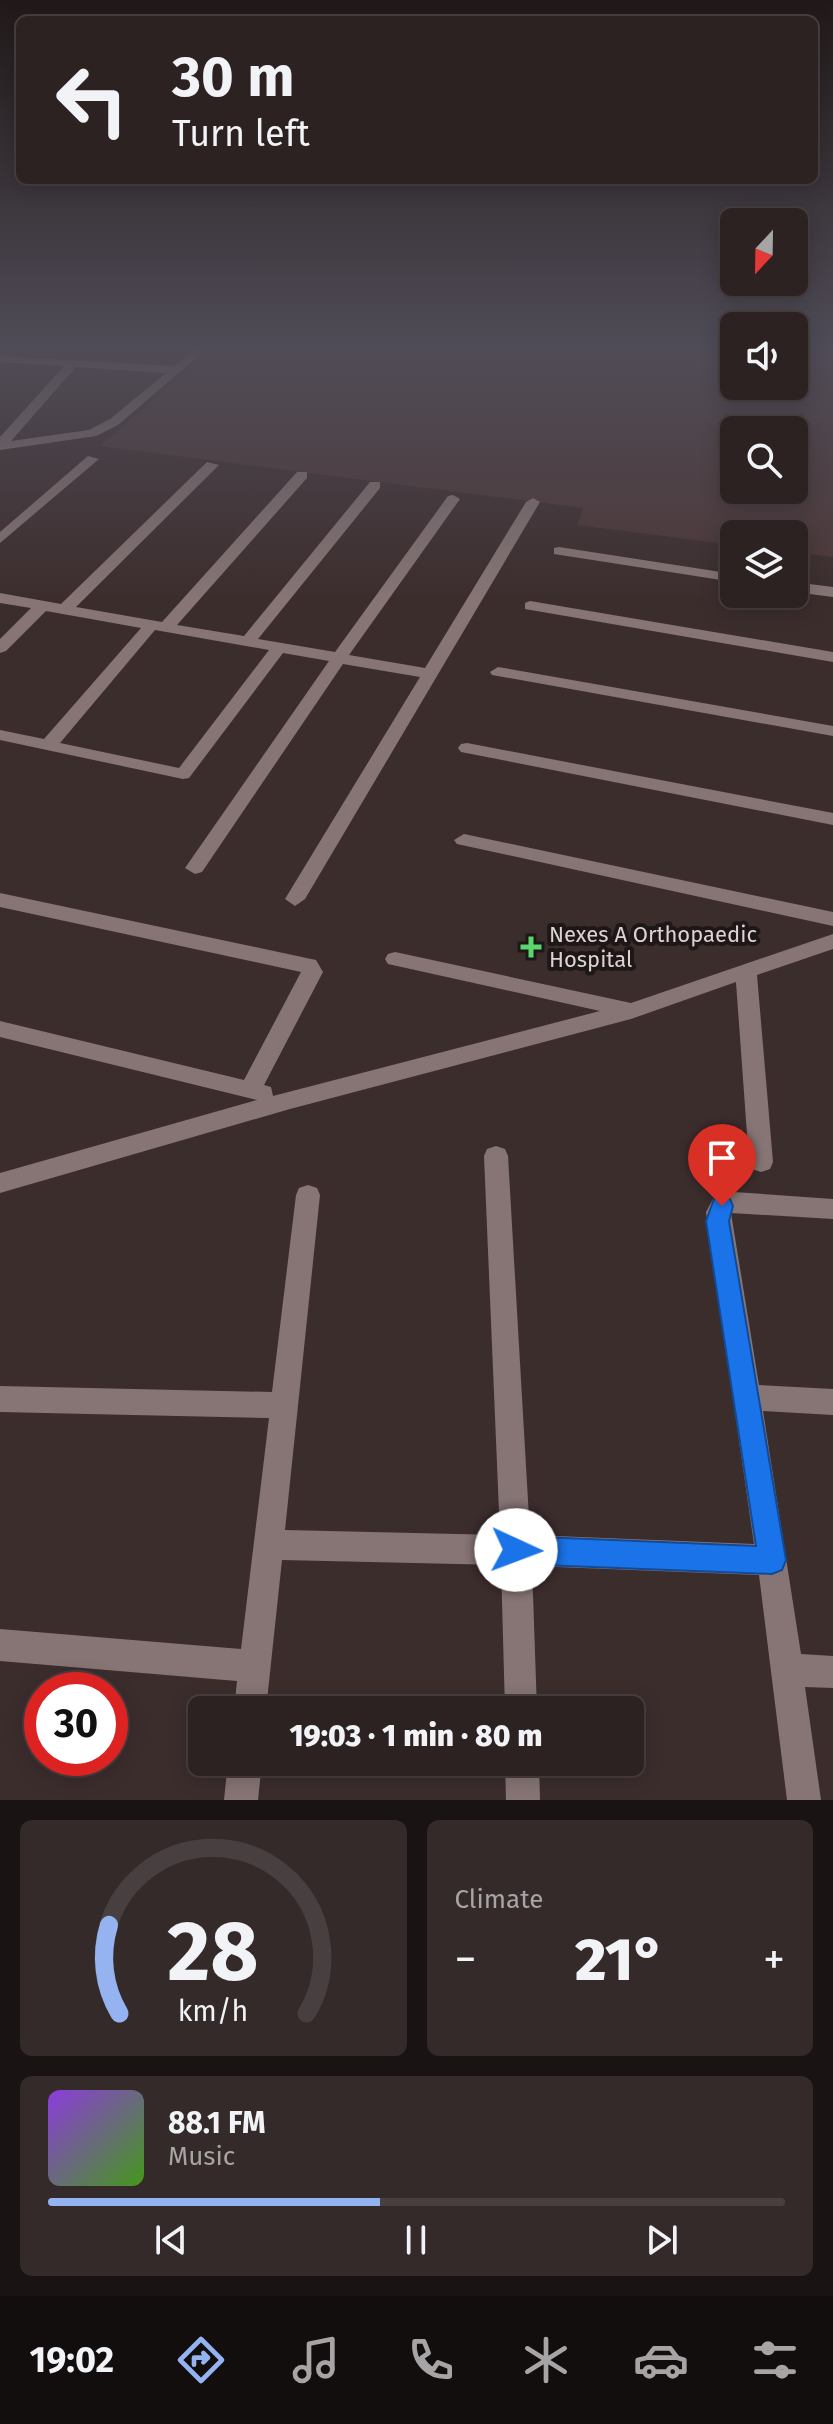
<!DOCTYPE html>
<html lang="en">
<head>
<meta charset="utf-8">
<style>
  :root { --surface:#2d2222; --page:#352a2a; --text:#f1f3f6; --muted:#a7a4a5; --line:#483f40; --accent:#95b2f1 }
  body { margin:0; font-family:"Fira Sans",sans-serif; background:var(--page); color:var(--text); height:100vh; display:flex; flex-direction:column; font-size:30px; white-space:nowrap }
  * { box-sizing:border-box; margin:0 }
  p { font-size:26px; color:var(--muted) }
  .icon { flex:none; width:44px; height:44px; fill:none; stroke:currentColor; stroke-width:2; stroke-linecap:round; stroke-linejoin:round }
  .map { position:relative; height:1800px; overflow:hidden }
  .sheet { display:flex; flex-direction:column; gap:20px; padding:20px; background:#191313; flex:1 }
  .sheet>* { flex:none }
  .hud { position:absolute; left:16px; top:16px; width:802px; height:168px; border-radius:12px; box-shadow:0 4px 20px #0003,0 0 0 2px var(--line); background:#2d2222; color:var(--text); overflow:hidden }
  .needle { width:52px; rotate:202deg }
  .tools { position:absolute; left:720px; top:208px; display:grid; gap:16px }
  .tools a { display:grid; place-items:center; width:88px; height:88px; border-radius:12px; background:var(--surface); box-shadow:0 4px 20px #0003,0 0 0 2px var(--line); font-size:40px }
  .speed { position:absolute; left:24px; top:1672px; display:flex; gap:16px; font-size:40px; font-weight:700; text-align:center }
  .speed>* { display:grid; place-content:center; width:104px; height:104px; border-radius:50%; background:var(--surface); box-shadow:0 4px 20px #0003,0 0 0 2px var(--line); line-height:1 }
  .speed .limit { border:12px solid #d22; background:#fff; color:#111 }
  .pin { position:absolute; display:grid; place-items:center; width:68px; height:68px; color:#fff; margin:-82px -34px; border-radius:50% 50% 50% 0; rotate:-45deg; box-shadow:0 0 8px #0007 }
  .pin .icon { rotate:45deg }
  .me { position:absolute; width:88px; margin:-44px; rotate:92deg; stroke-linejoin:round; filter:drop-shadow(0 0 6px #0008) }
  .turn { display:flex; align-items:center; gap:28px; height:168px; padding:0 24px; font-size:36px }
  .turn .icon { width:104px; height:104px; stroke-width:2.5 }
  .turn b { display:block; font-size:56px; line-height:68px }
  .big { font-size:60px; font-weight:800; line-height:1.1 }
  .sheet .card { flex:1; display:flex; flex-direction:column; justify-content:center; gap:12px; min-width:0; padding:0 28px; border-radius:12px; background:var(--page) }
  .sheet .dial { align-items:center; gap:0 }
  .dial svg { height:208px; overflow:visible; fill:none; stroke:var(--line); stroke-width:7; stroke-linecap:round; text-anchor:middle }
  .dial text { fill:var(--text); stroke:none }
  .song { display:flex; align-items:center; gap:24px }
  .cover { width:96px; height:96px; border-radius:12px; background:linear-gradient(135deg,hsl(270 70% 55%),hsl(100 70% 35%)) }
  .played { height:8px; border-radius:4px; background:linear-gradient(90deg,var(--accent) 45%,var(--line) 45%) }
  .keys { display:flex; justify-content:space-around; direction:ltr }
  .heat { display:flex; justify-content:space-between; align-items:center; font-size:44px; direction:ltr }
  .sheet .tiles { flex:1; display:grid; gap:20px; grid-template-columns:1fr 1fr }
  .card:last-child { grid-column:span 2 }
  .trip { position:absolute; left:188px; top:1696px; width:456px; height:80px; border-radius:12px; background:var(--surface); box-shadow:0 4px 20px #0003,0 0 0 2px var(--line); font-weight:800; line-height:80px; text-align:center }
  .dock { display:flex; height:128px; justify-content:space-around; align-items:center; background:#120e0e; color:var(--muted) }
  .dock .icon { width:56px; height:56px }
  .dock .current { color:var(--accent) }
  .dock b { font-size:36px; color:var(--text) }
  .map>svg:first-child { display:block }
</style>
</head>
<body>
<div class="map">
<svg width="833" height="1800" viewBox="0 0 833 1800">
  <rect width="100%" height="100%" fill="#3c2d2d"/>
  <path fill="#4c3737" fill-rule="evenodd" d="M214,347H734V386H794V347H833V557L794,552V534H734V545L577,525L583,508L100,446ZM734,430H794V490H734Z"/>
  <g fill="none" stroke-linecap="round" stroke-linejoin="round">
    <path fill="#877575" fill-rule="evenodd" d="M197,347H209L118,425L96,436L0,450V437L64,366L0,362V356L174,366ZM76,367L166,373L110,419L89,430L11,441Z
      M88,456L99,459L0,543V532Z
      M207,462L219,465L76,607L162,622L297,472H307V478L177,625L244,636L370,482H380V488L258,639L335,652L448,496L453,495L460,499L349,655L425,668L526,502L533,498L540,502L305,899L295,906L285,899L420,677L343,664L202,872L195,874L185,868L329,661L283,653L189,778L183,779L0,740V730L44,739L141,628L46,611L6,651L0,653V639L31,608L0,603V593L61,604ZM155,630L269,650L179,768L60,743Z
      M559,547L734,574V582L554,554V548Z
      M794,582L833,587V597L794,592Z
      M530,601L833,652V662L525,609V603Z
      M498,667L833,726V736L492,675L490,672Z
      M467,743L833,813V825L461,752L458,748L461,744Z
      M464,834L833,912V926L457,844L454,840Z
      M0,893L316,960L323,972L264,1085L271,1087L273,1096L600,1011L388,964L385,959L388,954L395,952L631,1003L833,934V949L757,975L773,1162L770,1169L761,1172L752,1169L749,1162L736,982L631,1019L290,1109L0,1193V1173L257,1100L0,1037V1021L244,1080L301,972L0,907Z
      M496,1146L505,1149L508,1156L530,1535L754,1544L706,1212L713,1199L734,1192L833,1199V1219L731,1213L759,1385L833,1389V1415L763,1411L801,1654L833,1656V1688L805,1687L821,1800H787L759,1575L532,1566L537,1710H505L501,1565L282,1560L266,1710H234L237,1681L0,1661V1629L241,1649L269,1418L0,1412V1386L272,1392L296,1195L299,1188L308,1185L317,1188L320,1195L285,1530L500,1535L484,1156L487,1149Z
      M228,1762H262L258,1800H224Z
      M505,1762H539L540,1800H506Z"/>
  </g>
  <linearGradient id="sky" x2="0" y2="1"><stop stop-color="#211919"/><stop offset="0.58" stop-color="#504c57"/><stop offset="1" stop-color="#504c57" stop-opacity="0"/></linearGradient>
  <rect width="833" height="599" fill="url(#sky)"/>
  <path fill="#1a73e8" stroke="#114b97" stroke-width="2" d="M722,1197L730,1199L733,1206L729,1221L786,1560L782,1570L772,1574L516,1564L507,1560L503,1550L507,1540L516,1536L756,1546L706,1221L714,1199Z"/>
  <path fill="#5bd56e" stroke="#1e1717" stroke-width="3" d="M527 935h8v8h8v8h-8v8h-8v-8h-8v-8h8z"/>
  <g text-anchor="middle" stroke-width="8" stroke-linejoin="round" paint-order="stroke">
    <g font-size="22" fill="#ddd3d3" stroke="#1e1717" text-anchor="start">
      <text x="549" y="942">Nexes A Orthopaedic<tspan x="549" dy="25">Hospital</tspan></text>
    </g>
  </g>
</svg>
<div class="tools">
<a><svg class="needle" viewBox="-14 -14 28 28"><path d="M0-13l5 13h-10z" fill="#e53935"/><path d="M0 13l5-13h-10z" fill="#a7a4a5"/></svg></a>
<a><svg class="icon" aria-label="sound" viewBox="0 0 24 24"><path d="M4 9h4l5-4v14l-5-4H4zM17 9q2 3 0 6"/></svg></a>
<a><svg class="icon" aria-label="search" viewBox="0 0 24 24"><circle cx="10" cy="10" r="6"/><path d="M15 15l6 6"/></svg></a>
<a><svg class="icon" aria-label="layers" viewBox="0 0 24 24"><path d="M12 4l9 5-9 5-9-5zM3 14l9 5 9-5"/></svg></a>
</div>
<div class="speed"><div class="limit">30</div></div>
<div class="pin" style="left:722px;top:1206px;background:#d93025"><svg class="icon" aria-label="arrive" viewBox="0 0 24 24"><path d="M6 21V4h12l-3 4 3 4H6"/></svg></div>
<svg class="me" style="left:516px;top:1550px" viewBox="-20 -20 40 40"><circle r="19" fill="#fff"/><path d="M0-13L10 11 0 6-10 11z" fill="#1a73e8"/></svg>
<div class="trip">19:03 · 1 min · 80 m</div>
<div class="hud">
<div class="turn"><svg class="icon" aria-label="left" viewBox="0 0 24 24"><path d="M17 20v-9H6M10 6l-5 5 5 5"/></svg><div><b>30 m</b>Turn left</div></div>
</div>
</div>
<section class="sheet">
<div class="tiles">
<div class="card dial"><svg viewBox="0 0 100 80">
<path d="M14 69A42 42 0 1 1 86 69"/>
<path d="M14 69A42 42 0 0 1 10 35" stroke="#95b2f1"/>
<text x="50" y="56" font-size="32" font-weight="700">28</text>
<text x="50" y="72" font-size="11">km/h</text>
</svg></div>
<div class="card"><p>Climate</p>
<div class="heat"><a>−</a><b class="big">21°</b><a>+</a></div>
</div>
<div class="card">
<div class="song"><i class="cover"></i><div><b>88.1 FM</b><p>Music</p></div></div>
<div class="played"></div>
<div class="keys"><svg class="icon" aria-label="previous" viewBox="0 0 24 24"><path d="M18 5L8 12l10 7zM5 5v14"/></svg><svg class="icon" aria-label="pause" viewBox="0 0 24 24"><path d="M8 5v14M16 5v14"/></svg><svg class="icon" aria-label="next" viewBox="0 0 24 24"><path d="M6 5l10 7-10 7zM19 5v14"/></svg></div>
</div>
</div>
</section>
<nav class="dock">
<b>19:02</b>
<svg class="icon current" aria-label="directions" viewBox="0 0 24 24"><path d="M12 3l9 9-9 9-9-9zM9 14v-3h6M13 9l2 2-2 2"/></svg>
<svg class="icon" aria-label="music" viewBox="0 0 24 24"><path d="M9 18V5l10-2v13"/><circle cx="6" cy="18" r="3"/><circle cx="16" cy="16" r="3"/></svg>
<svg class="icon" aria-label="phone" viewBox="0 0 24 24"><path d="M5 4h4l2 5-3 2q2 4 5 5l2-3 5 2v4C11 20 4 13 5 4z"/></svg>
<svg class="icon" aria-label="climate" viewBox="0 0 24 24"><path d="M12 3v18M4 7l16 10M4 17L20 7"/></svg>
<svg class="icon" aria-label="car" viewBox="0 0 24 24"><path d="M5 17H2v-5l4-1 3-4h7l3 4 3 1v5h-3M9 17h6M6 11h13"/><circle cx="7" cy="17" r="2"/><circle cx="17" cy="17" r="2"/></svg>
<svg class="icon" aria-label="filters" viewBox="0 0 24 24"><path d="M4 7h16M4 17h16"/><circle cx="9" cy="7" r="2"/><circle cx="15" cy="17" r="2"/></svg>
</nav>
</body>
</html>
